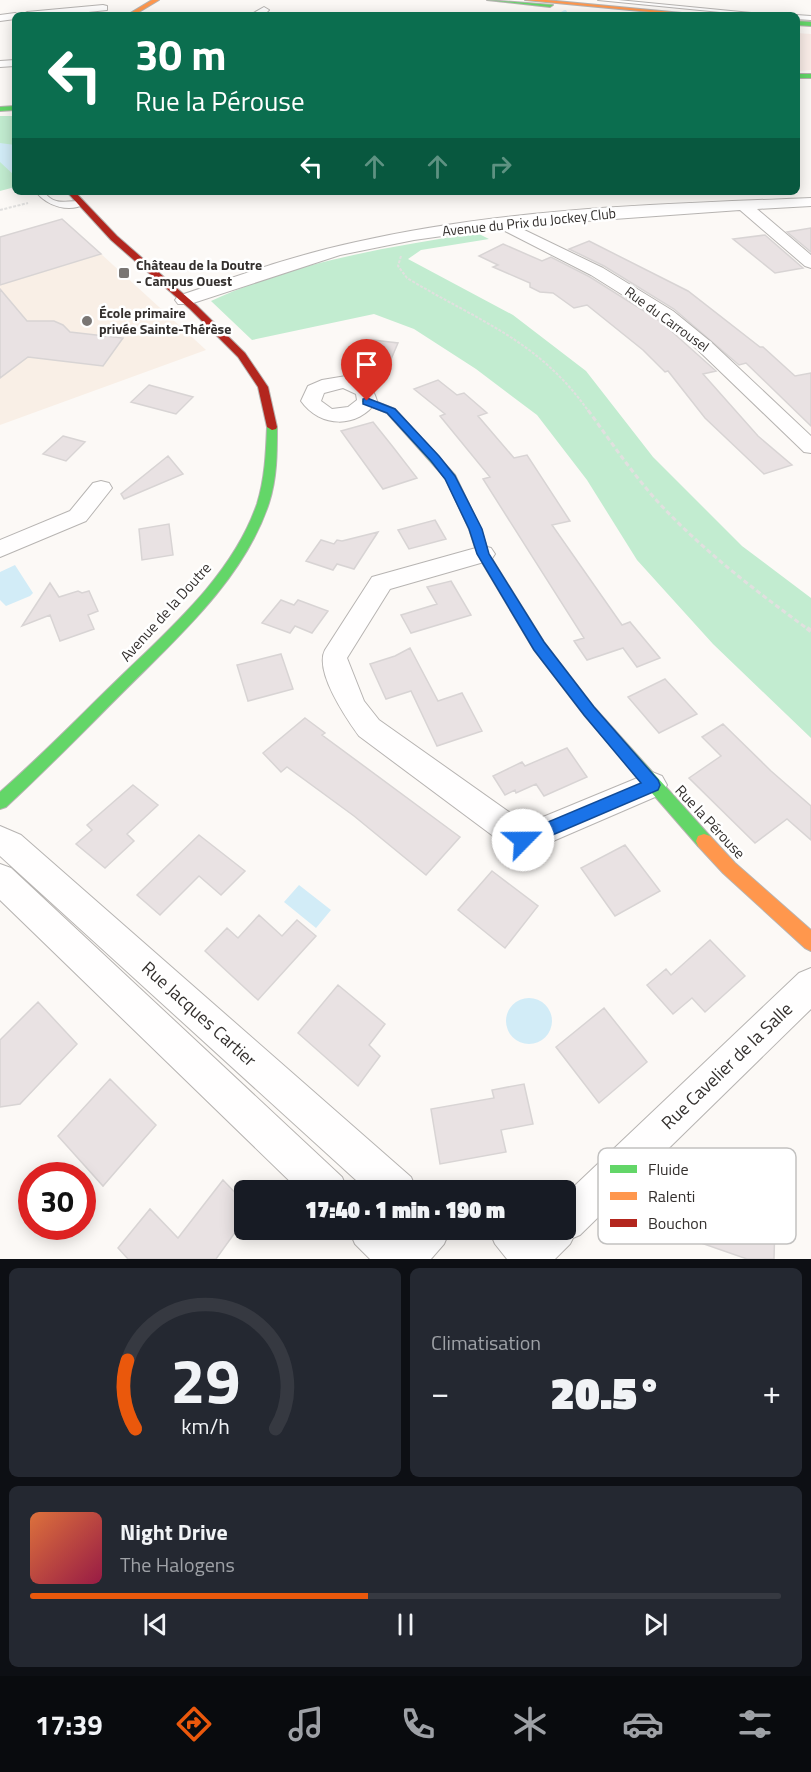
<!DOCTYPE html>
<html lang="fr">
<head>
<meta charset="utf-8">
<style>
  :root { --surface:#171b24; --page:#242831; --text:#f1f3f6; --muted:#9ea1a6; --line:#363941; --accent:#ea580c }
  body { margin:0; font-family:"Titillium Web",sans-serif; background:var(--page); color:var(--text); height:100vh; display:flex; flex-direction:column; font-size:22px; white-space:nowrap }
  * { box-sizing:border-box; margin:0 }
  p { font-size:20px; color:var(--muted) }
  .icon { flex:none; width:33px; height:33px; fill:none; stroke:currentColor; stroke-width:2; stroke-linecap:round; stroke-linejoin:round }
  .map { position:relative; height:1259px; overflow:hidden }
  .panel { display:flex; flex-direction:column; gap:9px; padding:9px; background:#0d0f14; flex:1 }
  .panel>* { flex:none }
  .hud { position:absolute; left:12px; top:12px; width:788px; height:183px; border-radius:9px; box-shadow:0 3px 15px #0003; background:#0b6e4f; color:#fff; overflow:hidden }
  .speed { position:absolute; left:18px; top:1162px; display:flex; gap:12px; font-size:30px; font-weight:700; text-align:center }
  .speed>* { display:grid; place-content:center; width:78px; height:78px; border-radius:50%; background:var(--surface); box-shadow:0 3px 15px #0003; line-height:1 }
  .speed .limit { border:9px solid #d22; background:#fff; color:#111 }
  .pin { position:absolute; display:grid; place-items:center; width:51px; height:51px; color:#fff; margin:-62px -26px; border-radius:50% 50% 50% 0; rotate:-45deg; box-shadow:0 0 6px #0007 }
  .pin .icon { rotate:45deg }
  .me { position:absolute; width:66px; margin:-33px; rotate:67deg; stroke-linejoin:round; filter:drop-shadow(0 0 4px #0008) }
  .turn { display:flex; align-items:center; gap:21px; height:126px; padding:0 24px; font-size:27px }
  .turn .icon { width:78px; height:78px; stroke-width:2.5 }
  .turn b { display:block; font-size:42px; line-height:51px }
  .lanes { display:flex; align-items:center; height:57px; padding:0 24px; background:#0003; justify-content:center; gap:30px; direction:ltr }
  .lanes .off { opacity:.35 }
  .big { font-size:45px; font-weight:800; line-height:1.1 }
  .panel .tile { flex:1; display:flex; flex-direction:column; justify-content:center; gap:9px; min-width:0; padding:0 21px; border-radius:9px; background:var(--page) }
  .panel .dial { align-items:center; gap:0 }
  .dial svg { height:156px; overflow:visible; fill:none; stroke:var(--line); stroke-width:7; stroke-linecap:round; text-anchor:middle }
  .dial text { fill:var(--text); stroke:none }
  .song { display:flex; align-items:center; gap:18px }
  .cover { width:72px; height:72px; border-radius:9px; background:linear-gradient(135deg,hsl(20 70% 55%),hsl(340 70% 35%)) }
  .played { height:6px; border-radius:3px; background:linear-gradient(90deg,var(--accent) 45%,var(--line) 45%) }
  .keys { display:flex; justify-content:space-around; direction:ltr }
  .heat { display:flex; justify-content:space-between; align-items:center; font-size:33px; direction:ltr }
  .panel .tiles { flex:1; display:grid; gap:9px; grid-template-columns:1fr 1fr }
  .tile:last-child { grid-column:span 2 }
  .trip { position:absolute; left:234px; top:1180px; width:342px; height:60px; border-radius:9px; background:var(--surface); box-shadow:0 3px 15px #0003; font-weight:800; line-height:60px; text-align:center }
  .dock { display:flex; height:96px; justify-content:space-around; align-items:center; background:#090b0e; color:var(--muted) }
  .dock .icon { width:42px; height:42px }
  .dock .selected { color:var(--accent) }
  .dock b { font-size:27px; color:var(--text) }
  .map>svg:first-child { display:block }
</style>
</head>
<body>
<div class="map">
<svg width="811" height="1259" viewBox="0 0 811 1259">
  <rect width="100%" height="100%" fill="#fcf9f6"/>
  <path fill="#faede8" d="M796,33L811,34V70L797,71Z"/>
  <path fill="#f9efe6" d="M101,254L206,350L0,425V285Z"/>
  <path fill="#c2ecd0" d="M0,116H15V187L0,191Z
    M477,233L489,239L421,250L408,259L513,315L586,371L653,457L742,546L811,598V738L713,644L637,560L587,480L537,415L476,369L414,329L374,314L252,340L211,301C295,262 387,247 477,233Z"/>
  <path fill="#d2ecf7" d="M0,143L15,145V176L0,162Z
    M15,565L33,593L30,596L6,606L0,600V572Z
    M299,885L331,910L316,928L284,902Z
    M506 1021a23 23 0 1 1 46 0a23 23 0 1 1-46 0Z"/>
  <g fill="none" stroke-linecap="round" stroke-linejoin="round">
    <path stroke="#d2ecf7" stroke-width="4" d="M560,15L565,12"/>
  </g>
  <path fill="#e9e2e3" stroke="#d8d4d4" stroke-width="1.5" d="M62,219L101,254L0,285V237Z
    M811,228V252L787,232Z
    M765,235L803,268L775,273L733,239Z
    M589,241L688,291L760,347H763L795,376L811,373V426L746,363L739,365L674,309L604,266L569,249Z
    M503,244L542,261L551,257L590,277L660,321L716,371L703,374L758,436L792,465L764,474L705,418L668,371L665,372L643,350L587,305L574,308L553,293L540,292L530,287V283L493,267L498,265L479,256Z
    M0,289L27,321H54L63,325L70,332L123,338L103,366L28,357L0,378Z
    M373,340L398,343L389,364L364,360Z
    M438,380L457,395L464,393L487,413L478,416L514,458L527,455L570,521L552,525L622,625L630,622L660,658L637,667L623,648L587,660L574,641L584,638L483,479L490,477L440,416L445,414L414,389Z
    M149,385L193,397L176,414L131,402Z
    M373,422L393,447L417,478L383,489L341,431Z
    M63,436L85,442L66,461L43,454Z
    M168,456L183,474L124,499L121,494Z
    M435,520L446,539L409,549L398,530Z
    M169,524L173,555L142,560L139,529Z
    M378,532L354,569L337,564L333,570L306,561L321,540L334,544L337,540L342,541Z
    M451,581L471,615L411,633L401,615L437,604L427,587Z
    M50,583L59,597L78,591L82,593L89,591L98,611L88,615L94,629L60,641L50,615L22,626Z
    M281,600L294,605L298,600L328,611L312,633L295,626L290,633L262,623Z
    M410,648L438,701L462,693L482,731L437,746L411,691L386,699L370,664L395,656Z
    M281,654L293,689L248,701L237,665Z
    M665,679L697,714L659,733L628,697Z
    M305,718L325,733L322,735L460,837L426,875L354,816L287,767L281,772L263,753Z
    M723,724L771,771L811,806V840L787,819L755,843L689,778L721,756L702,737Z
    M567,748L587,777L544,796L536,784L516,793L515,790L505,795L493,776L522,762L525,766Z
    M133,785L158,805L127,834L134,841L105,868L76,844L92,830L87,825Z
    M199,835L245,871L221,895L199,876L160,915L137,895Z
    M625,845L660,891L615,916L581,868Z
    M492,871L538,906L505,948L458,910Z
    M259,915L282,936L297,920L316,936L258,1000L205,951L227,928L238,938Z
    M710,940L745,976L705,1012L692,998L673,1014L647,985L666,969L671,975Z
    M338,985L385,1024L369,1045L380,1056L358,1086L298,1033Z
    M38,1002L77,1044L20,1104L0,1107V1040Z
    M604,1008L647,1062L599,1103L556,1047Z
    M110,1079L156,1125L103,1186L58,1136Z
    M524,1084L533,1124L501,1130L506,1152L440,1164L431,1109L494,1098L492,1090Z
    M707,1162L776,1185L774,1259H747L701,1243Z
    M223,1180L244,1202V1220L216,1259H128L118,1248L150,1209L178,1238Z"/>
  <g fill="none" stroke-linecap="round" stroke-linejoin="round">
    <g stroke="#b7b4b2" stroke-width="2">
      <path id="lane" d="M598,0H618L772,15H751Z
        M431,13L448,15H428Z
        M796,15L811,16V20L796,19Z
        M36,192H44C58,210 71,196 85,204C69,213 47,206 36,192Z"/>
    </g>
    <g stroke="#b7b4b2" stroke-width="2">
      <path id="street" d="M103,5L107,6V10L60,15H22L27,12Z
        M264,7L269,10C264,16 257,15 250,15Z
        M15,13L19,15H15V19L0,21V15Z
        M15,60V66L0,67V61Z
        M811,198V206L757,209L811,255V268L805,266L740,210L516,226L603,268L673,311L711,342L811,436V453L804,452L698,350L661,319L591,275L499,228L414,240L340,255L190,304H178L175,300L178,296C237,276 295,255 356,242C505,208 659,204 811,198Z
        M346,376C362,380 373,385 377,401C358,429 320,428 301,401L308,386L322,380ZM343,388L356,394L357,400L348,407L332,409L321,401L324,393Z
        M101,481L109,483L112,488L86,521L0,557V540L70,511L93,483Z
        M483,546L491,548L495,554L491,560L390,589L347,658L364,701L379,720L526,824L652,772L662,776L667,785L662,794L523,854L512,850L359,736C346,718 314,671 325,650L372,577Z
        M0,826L21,835L411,1177L417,1191H368L0,856Z
        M0,864L11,868L342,1177L348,1191H300L0,900Z
        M811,968V1009L580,1235L573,1238L570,1244L555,1259H507L495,1244L489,1230H566V1194L799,973Z
        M349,1230H398L401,1232L402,1230H450L444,1244L431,1259H370L355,1244Z"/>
    </g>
    <g stroke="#b7b4b2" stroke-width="2">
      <path id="fast" d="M487,0L553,5L550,7Z
        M796,21L811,22V26L796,25Z
        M796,74H811V78H796Z
        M15,106V110L0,111V107Z
        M367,398L395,409L455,475L481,529L489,554L544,642L594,707L710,836L712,841L710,846L704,848L698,846L584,715L534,650L477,554L469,529L446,479L387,413L363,403L362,401Z
        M272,424L277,427C277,453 277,478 269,503C244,579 177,638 123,692C84,731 46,770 6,807L0,809V792C39,758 75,721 112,685C166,632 232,577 257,504C265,478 266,453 267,427Z"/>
    </g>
    <g stroke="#b7b4b2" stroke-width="2">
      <path id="slow" d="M152,0H159L134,15H127Z
        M525,0H546L703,15H682Z
        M704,834L710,836L735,863L811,930V951L805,948L723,873L698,846L696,841L698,836Z"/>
    </g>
    <g stroke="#b7b4b2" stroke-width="2">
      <path id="jam" d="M67,192H75L117,236L196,305L245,353L268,387L277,427L276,429L272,430L267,427L258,387L238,357L190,309L111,240Z"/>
    </g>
    <path stroke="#e1e0df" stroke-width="2" stroke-dasharray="3 1.5" stroke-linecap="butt" d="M0,210L28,203
      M401,256L398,266L407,278C478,321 539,340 589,412"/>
    <path stroke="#e1e0df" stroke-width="3" stroke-dasharray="5 3" stroke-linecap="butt" d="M588,410C611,442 632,473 658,502C703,551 756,591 809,630"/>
    <path stroke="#e1e0df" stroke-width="4.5" stroke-dasharray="7 4" stroke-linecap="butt" d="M807,628L811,631"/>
    <use href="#lane" fill="#fffefe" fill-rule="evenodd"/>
    <use href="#street" fill="#fffefe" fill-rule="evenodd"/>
    <use href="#fast" fill="#63d668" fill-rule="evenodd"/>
    <use href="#slow" fill="#ff974d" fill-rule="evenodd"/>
    <use href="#jam" fill="#b3261e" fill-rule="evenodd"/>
  </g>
  <path fill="#1a73e8" stroke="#114b97" stroke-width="1.5" d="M367,398L395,409L439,456L455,476L482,529L489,554L544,642L594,707L658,780L660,785L658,790L529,845L523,847L517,845L515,840L517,835L641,783L584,715L534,650L477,554L469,529L445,479L431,461L387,413L363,404V399Z"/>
  <g fill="#7a7674" stroke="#fff" stroke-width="2">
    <rect x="118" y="267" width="12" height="12" rx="3"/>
    <circle cx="87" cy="321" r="6"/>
  </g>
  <g text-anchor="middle" stroke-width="5" stroke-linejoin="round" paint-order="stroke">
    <g font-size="14" fill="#34302e" stroke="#fff">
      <text transform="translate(529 222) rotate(-6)" y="5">Avenue du Prix du Jockey Club</text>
      <text transform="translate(667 319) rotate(36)" y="5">Rue du Carrousel</text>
    </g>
    <g font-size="14" font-weight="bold" fill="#34302e" stroke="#fff" text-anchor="start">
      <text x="136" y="270">Château de la Doutre<tspan x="136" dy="16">- Campus Ouest</tspan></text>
      <text x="99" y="318">École primaire<tspan x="99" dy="16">privée Sainte-Thérèse</tspan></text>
    </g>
    <g font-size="15" fill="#34302e" stroke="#fff">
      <text transform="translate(166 612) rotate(-48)" y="5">Avenue de la Doutre</text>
      <text transform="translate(710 822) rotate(47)" y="5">Rue la Pérouse</text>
    </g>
    <g font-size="18" fill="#34302e" stroke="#fff">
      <text transform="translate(199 1014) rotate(42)" y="6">Rue Jacques Cartier</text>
      <text transform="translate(727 1066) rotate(-44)" y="6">Rue Cavelier de la Salle</text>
    </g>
  </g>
  <rect x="598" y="1148" width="198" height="96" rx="9" fill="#fff" stroke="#c2c1c0" stroke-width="1.5"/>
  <rect x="610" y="1165" width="27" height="8" fill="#63d668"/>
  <rect x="610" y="1192" width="27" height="8" fill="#ff974d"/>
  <rect x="610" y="1219" width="27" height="8" fill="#b3261e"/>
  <g font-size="16" fill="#34302e">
    <text x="648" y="1175">Fluide</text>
    <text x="648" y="1202">Ralenti</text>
    <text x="648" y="1229">Bouchon</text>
  </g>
</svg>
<div class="speed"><div class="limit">30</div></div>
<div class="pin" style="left:367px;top:401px;background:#d93025"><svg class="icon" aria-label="arrive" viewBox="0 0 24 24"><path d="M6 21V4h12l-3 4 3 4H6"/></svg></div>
<svg class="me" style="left:523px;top:840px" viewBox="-20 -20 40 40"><circle r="19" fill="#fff"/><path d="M0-13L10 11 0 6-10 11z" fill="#1a73e8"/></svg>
<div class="trip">17:40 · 1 min · 190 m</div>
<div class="hud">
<div class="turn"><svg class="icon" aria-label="left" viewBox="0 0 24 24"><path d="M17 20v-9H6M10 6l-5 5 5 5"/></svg><div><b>30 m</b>Rue la Pérouse</div></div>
<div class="lanes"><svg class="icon" aria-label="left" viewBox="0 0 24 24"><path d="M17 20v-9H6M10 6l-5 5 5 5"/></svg><svg class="icon off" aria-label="ahead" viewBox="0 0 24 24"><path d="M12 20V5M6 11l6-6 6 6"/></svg><svg class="icon off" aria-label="ahead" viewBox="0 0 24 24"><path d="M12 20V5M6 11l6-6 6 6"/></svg><svg class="icon off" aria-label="right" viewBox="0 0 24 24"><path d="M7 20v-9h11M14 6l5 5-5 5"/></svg></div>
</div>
</div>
<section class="panel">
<div class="tiles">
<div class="tile dial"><svg viewBox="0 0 100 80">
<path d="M14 69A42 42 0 1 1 86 69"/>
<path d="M14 69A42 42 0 0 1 10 34" stroke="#ea580c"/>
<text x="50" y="56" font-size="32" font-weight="700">29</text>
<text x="50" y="72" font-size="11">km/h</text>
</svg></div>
<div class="tile"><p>Climatisation</p>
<div class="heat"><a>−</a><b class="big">20.5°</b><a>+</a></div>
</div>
<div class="tile">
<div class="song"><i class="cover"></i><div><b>Night Drive</b><p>The Halogens</p></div></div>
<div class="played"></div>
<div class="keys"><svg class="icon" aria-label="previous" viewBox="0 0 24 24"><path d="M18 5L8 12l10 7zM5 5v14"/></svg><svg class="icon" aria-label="pause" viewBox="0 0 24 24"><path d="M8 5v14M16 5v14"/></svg><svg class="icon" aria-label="next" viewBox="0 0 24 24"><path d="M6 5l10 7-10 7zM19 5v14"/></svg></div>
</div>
</div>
</section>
<nav class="dock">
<b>17:39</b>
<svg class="icon selected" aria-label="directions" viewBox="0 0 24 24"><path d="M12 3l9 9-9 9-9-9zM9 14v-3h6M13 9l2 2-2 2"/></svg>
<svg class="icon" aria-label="music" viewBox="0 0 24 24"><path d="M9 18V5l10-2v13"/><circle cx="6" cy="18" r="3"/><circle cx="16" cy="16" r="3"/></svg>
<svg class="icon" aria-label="phone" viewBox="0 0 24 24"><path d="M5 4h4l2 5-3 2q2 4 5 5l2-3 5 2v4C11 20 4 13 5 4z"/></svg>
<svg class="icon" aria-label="climate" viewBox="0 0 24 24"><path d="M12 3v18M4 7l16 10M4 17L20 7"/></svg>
<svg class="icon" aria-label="car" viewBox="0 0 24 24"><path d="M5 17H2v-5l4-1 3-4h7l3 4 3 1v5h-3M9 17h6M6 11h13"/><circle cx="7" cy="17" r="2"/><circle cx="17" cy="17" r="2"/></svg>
<svg class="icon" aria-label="filters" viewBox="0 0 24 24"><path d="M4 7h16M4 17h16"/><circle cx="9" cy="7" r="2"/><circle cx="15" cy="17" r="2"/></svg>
</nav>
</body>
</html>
